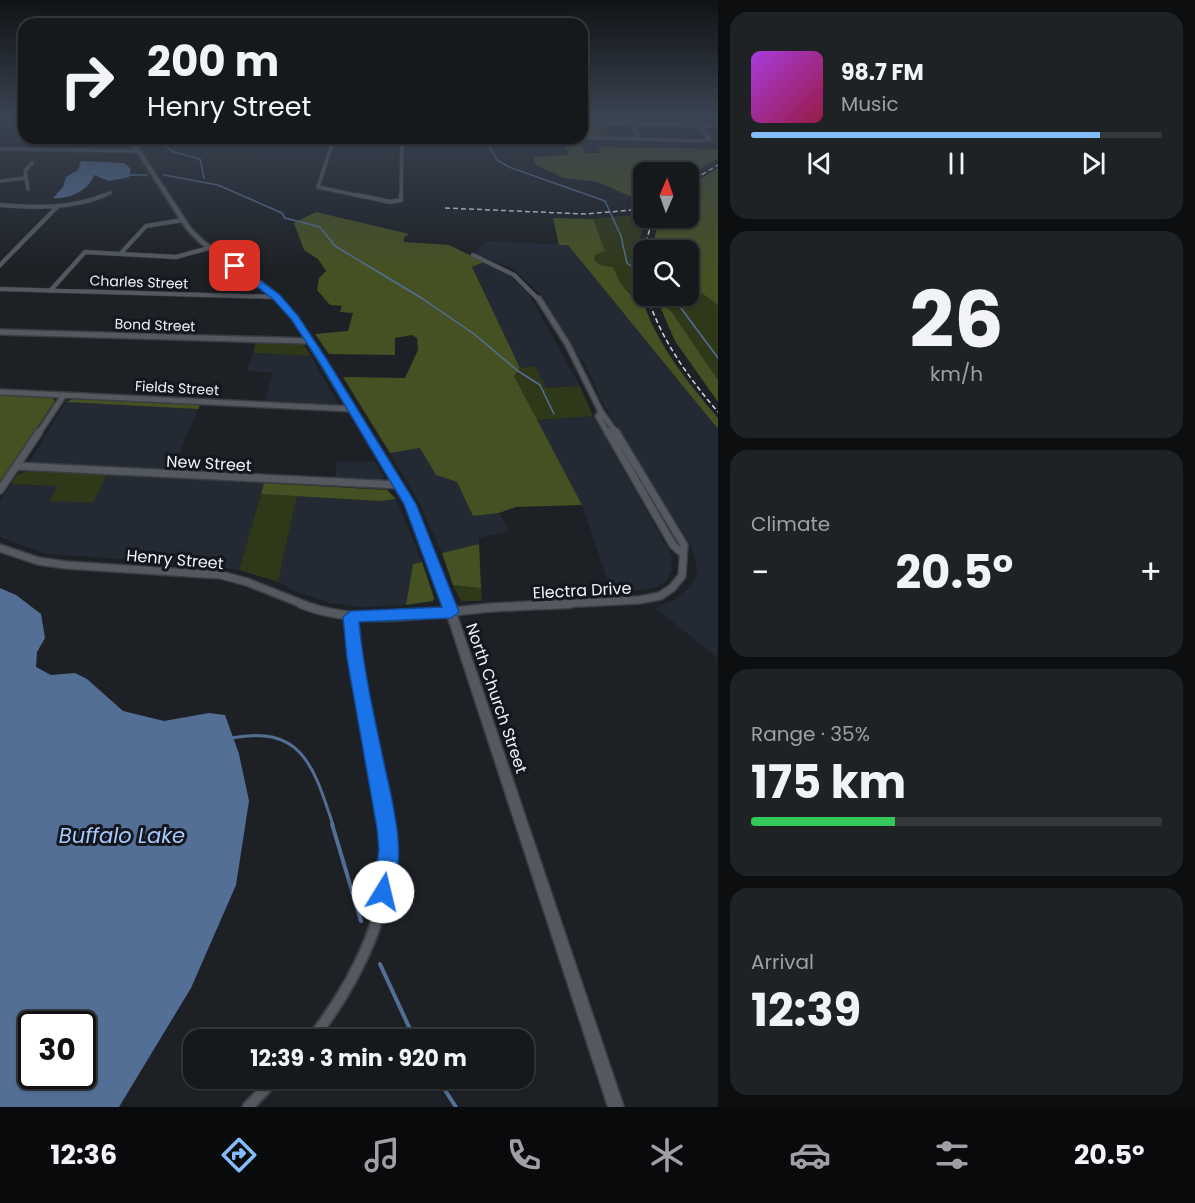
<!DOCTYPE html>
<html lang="en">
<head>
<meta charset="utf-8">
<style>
  :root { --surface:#16191c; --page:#1f2225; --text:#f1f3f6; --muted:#9ea0a3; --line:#35383b; --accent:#83bcfb }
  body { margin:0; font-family:Poppins,sans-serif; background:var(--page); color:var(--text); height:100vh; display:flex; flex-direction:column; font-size:22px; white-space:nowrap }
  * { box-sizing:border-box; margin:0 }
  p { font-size:20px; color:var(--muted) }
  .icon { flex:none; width:33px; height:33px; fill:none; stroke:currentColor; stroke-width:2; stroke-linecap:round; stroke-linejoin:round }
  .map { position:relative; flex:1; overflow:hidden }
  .side { display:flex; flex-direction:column; gap:12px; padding:12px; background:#0c0e0f; width:477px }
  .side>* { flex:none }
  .guide { position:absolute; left:18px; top:18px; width:570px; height:126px; border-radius:18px; box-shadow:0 2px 4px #0004,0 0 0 2px var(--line); background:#16191c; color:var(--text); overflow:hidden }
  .needle { width:39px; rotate:2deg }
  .tools { position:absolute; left:633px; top:162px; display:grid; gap:12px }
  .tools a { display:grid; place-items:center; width:66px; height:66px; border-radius:12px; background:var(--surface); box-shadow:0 2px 4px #0004,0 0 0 2px var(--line); font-size:30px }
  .speed { position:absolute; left:18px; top:1011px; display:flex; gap:12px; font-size:30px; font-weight:700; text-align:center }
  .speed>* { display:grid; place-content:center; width:78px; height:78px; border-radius:50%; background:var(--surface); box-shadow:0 2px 4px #0004,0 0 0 2px var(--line); line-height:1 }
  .speed .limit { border:3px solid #111; border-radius:9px; background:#fff; color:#111 }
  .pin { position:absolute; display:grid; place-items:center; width:51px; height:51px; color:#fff; margin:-26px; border-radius:12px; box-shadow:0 3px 9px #0006 }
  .me { position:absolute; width:66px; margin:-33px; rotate:9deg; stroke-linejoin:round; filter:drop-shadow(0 0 4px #0008) }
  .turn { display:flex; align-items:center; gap:21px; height:126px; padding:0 30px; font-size:27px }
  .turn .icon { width:78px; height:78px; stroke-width:2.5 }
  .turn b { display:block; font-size:42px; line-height:51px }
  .big { font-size:45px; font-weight:700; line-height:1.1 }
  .side .widget { flex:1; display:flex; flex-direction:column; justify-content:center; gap:9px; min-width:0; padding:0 21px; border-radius:18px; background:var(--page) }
  .side .dial { align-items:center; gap:0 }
  .dial b { font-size:78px; line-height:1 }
  .song { display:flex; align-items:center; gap:18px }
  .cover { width:72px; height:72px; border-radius:9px; background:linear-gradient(135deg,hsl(280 70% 55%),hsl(340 70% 35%)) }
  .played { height:6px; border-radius:3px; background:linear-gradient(90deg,var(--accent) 85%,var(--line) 85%) }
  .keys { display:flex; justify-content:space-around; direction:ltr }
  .heat { display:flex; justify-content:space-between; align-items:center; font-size:33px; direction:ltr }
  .charge { height:9px; border-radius:4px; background:linear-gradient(90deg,#34c759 35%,var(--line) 0) }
  .trip { position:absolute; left:183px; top:1029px; width:351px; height:60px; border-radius:18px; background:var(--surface); box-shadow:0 2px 4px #0004,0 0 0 2px var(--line); font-weight:700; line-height:60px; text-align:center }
  .tabs { display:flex; height:96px; justify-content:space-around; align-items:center; background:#090a0b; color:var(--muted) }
  .tabs .icon { width:42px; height:42px }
  .tabs .on { color:var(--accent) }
  .tabs b { font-size:27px; color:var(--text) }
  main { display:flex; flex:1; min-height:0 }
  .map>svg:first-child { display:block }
</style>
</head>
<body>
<main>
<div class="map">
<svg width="718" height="1107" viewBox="0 0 718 1107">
  <rect width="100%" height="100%" fill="#1d2126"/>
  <path fill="#232a34" d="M487,241L568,245L718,429V658L655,608L675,600L692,585L697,572L694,554L689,542L605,407L587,369L543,296L513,269L474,253Z
    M484,262L507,274L527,291L580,386L545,388L535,367L520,368L472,267Z
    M253,353L311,356L338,404L265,401L273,373L247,371Z
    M66,402L198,409L172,471L29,462Z
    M593,416L672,556L671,572L665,582L654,588L612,593L582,505L537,420Z
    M420,448L436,475L457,482L473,516L499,513L509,531L479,538V544L442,553L418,500L390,453Z
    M337,461L375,462L384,477L378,482L335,480Z
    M107,474L264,483L239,570L195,564L47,554L0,537V500L11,484L57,486L49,500L93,503Z
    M297,496L380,501L396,499L422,562L413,564L406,605L360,607L330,603L297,592L278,582Z"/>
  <path fill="#30381a" d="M643,214L644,218H646C636,246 634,269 642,299C626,297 618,281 613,267L600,265L594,260L593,219Z
    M689,284L718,305V380L671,311L658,302L656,296H688Z
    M256,342L303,344L311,356L253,353Z
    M535,366L546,388L580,386L593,416L537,420L514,376L520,368Z
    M27,471L107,474L93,503L49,501L57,486L11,484L17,475Z
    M261,494L297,496L278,582L239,570Z
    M453,585L481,588L482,601H461Z"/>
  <path fill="#465123" d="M582,115H600L607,129H599L601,137L587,136L582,131Z
    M564,145H581L586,153H601L598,147L718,149V159L689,175L688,172H644L643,202L598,182L564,178L536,165L533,157L569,155Z
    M718,168V305L689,284L688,250H651L660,218H688L689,186Z
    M316,212L409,234L404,237V242L449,245L484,262L472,267L520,368L514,376L582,505L516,507L499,513L473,516L457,482L436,475L420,448L390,453L343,377L405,378L418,350L417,338L412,335L395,338V355L329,354L315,334L348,331L353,313L340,312L342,306L330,305L317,290L319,278L326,271L318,259L304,250L294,223Z
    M553,218L593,219L605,251L595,255L594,260L600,265L613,267C619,281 626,297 642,299C657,345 687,381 718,418V429L568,245H559Z
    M658,302L671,311L718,380V402L675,341Z
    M0,395L52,398L55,401L0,482Z
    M75,398L200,405L198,409L66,402Z
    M264,483L387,490L396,499L380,501L261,494Z
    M479,544L481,588L453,585L442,553Z
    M422,562L434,598L433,601L406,605L413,564Z"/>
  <path fill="#536f96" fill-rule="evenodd" d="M81,161L124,163L131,169L129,177L109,181L94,175C91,188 70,200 53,198L63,187L66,177L78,170Z
    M0,588L16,595L41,614L45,638L37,652L36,667L51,675L75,673L87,679L123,711L164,721L209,713L225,715L239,754L249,801L236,885L191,988L119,1107H0ZM32,1024H82V1076H32Z"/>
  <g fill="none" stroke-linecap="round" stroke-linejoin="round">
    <path stroke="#536f96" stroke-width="1.5" d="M167,138L164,144L174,152L200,159L204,178
      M485,138L497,160L509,167L605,201L621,236L627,263L642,274
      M129,175H147
      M164,175L218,185L282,213L285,218L320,227L335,246L423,299L474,334L518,371L540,385L554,414
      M672,296L718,358"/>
    <path stroke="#536f96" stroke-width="3" d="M231,738C303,724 314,768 333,825"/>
    <path stroke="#536f96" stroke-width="4" d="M332,824L361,921
      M380,964L415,1040
      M437,1078L456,1107"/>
    <g stroke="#3a3d42" stroke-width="4.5">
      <path id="street-far5" d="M626,115L640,139
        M607,123L718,126
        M582,137L698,141L710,139L691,115
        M334,138L318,187L365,197
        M0,149L138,151
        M0,181L25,178
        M28,189L25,171L32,163
        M101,197L110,193
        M401,197L402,138"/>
    </g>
    <g stroke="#3a3d42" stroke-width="5">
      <path id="street-far4" d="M358,195L390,202L401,200V195
        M0,205C35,208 71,209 105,195
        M121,253L146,226L183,220
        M473,255L514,275L540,301
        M0,265L57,207
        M0,289L277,297
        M50,291L85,252L176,257L209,248"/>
    </g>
    <g stroke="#3a3d42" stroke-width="8">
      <path id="street-far3" d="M539,299L568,345L601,412L617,434
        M0,332L310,341
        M0,392L353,409
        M601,412L598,416L608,434
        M38,434L64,395"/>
    </g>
    <g stroke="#3a3d42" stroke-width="10">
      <path id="street-far2" d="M608,432L673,545L682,553
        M17,466L399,485
        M0,490L39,432
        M0,548L38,561L66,565L221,575L247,582L305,605
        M541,605L639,600L660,596L672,588L682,576L684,545L616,432"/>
    </g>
    <g stroke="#3a3d42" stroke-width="11">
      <path id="street-far1" d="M301,604C359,627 426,614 486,608C514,606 541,605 569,604
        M351,617L358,671L387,825"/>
    </g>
    <g stroke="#3a3d42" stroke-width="14">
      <path id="street" d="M311,1040C358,980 397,902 387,824
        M248,1107L276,1078"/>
    </g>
    <g stroke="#3a3d42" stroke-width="3">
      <path id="secondary" d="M128,138H132L191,228L204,241L270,288L297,317L414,503L456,612L624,1107H608L446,612L406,503L293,319L266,290L200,243L187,230Z"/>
    </g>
    <use href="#street-far5" stroke="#54595f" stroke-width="3"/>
    <use href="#street-far4" stroke="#54595f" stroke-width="4"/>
    <use href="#street-far3" stroke="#54595f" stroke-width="5"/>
    <use href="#street-far2" stroke="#54595f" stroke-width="7"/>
    <use href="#street-far1" stroke="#54595f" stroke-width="8"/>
    <use href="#street" stroke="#54595f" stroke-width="10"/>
    <use href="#secondary" fill="#54595f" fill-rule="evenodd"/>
    <path stroke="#d7dade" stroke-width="1.5" stroke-dasharray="5 3" stroke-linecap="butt" d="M688,183L718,165
      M445,208L585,214L644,209
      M644,282V249L653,218
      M647,296C662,341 688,377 718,412"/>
  </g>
  <linearGradient id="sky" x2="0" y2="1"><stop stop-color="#101215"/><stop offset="0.43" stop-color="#3a4352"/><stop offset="1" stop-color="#3a4352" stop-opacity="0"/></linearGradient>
  <rect width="718" height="270" fill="url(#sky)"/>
  <path fill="#1a73e8" stroke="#114b97" stroke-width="1.5" d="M232,264H238L280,295L298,316L327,360L416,504L459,612L451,618L359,622C363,665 372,707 381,749C390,796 410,853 390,899L383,902L376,899L373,892L379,850L377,828L347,658L343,617L351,611L442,607L404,504L318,360L291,319L273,299L232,268Z"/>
  <g text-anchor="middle" stroke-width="6" stroke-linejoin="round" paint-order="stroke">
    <g font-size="14" fill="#eff2f6" stroke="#14171d">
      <text transform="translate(139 282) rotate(2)" y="5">Charles Street</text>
      <text transform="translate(155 325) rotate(2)" y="5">Bond Street</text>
      <text transform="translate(177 388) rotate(3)" y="5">Fields Street</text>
    </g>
    <g font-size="16" fill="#eff2f6" stroke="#14171d">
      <text transform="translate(209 463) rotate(3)" y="6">New Street</text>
      <text transform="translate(175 559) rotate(5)" y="6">Henry Street</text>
      <text transform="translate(582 590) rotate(-3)" y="6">Electra Drive</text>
      <text transform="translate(497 698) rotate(71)" y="6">North Church Street</text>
    </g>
    <g font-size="21" font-style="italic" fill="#a7cafc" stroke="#14171d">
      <text x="122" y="843">Buffalo Lake</text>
    </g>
  </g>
</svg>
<div class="tools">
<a><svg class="needle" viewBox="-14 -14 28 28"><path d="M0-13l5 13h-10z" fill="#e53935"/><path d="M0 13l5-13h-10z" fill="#9ea0a3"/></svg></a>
<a><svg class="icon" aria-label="search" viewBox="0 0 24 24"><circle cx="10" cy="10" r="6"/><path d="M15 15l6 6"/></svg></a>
</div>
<div class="speed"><div class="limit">30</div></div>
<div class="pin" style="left:235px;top:266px;background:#d93025"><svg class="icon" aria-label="arrive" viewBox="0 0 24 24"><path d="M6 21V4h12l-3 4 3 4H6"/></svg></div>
<svg class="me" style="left:383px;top:892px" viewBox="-20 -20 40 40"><circle r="19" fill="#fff"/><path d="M0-13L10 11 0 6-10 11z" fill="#1a73e8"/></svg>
<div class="trip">12:39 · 3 min · 920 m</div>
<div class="guide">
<div class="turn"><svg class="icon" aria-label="right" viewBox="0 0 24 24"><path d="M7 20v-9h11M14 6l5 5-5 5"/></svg><div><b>200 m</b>Henry Street</div></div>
</div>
</div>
<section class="side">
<div class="widget">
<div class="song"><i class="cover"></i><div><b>98.7 FM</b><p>Music</p></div></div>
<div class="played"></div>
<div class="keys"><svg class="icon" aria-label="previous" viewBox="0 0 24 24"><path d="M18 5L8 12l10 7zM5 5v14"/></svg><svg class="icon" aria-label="pause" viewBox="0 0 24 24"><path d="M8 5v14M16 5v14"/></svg><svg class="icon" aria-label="next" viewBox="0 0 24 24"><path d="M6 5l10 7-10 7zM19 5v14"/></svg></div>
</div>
<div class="widget dial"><b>26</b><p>km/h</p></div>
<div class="widget"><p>Climate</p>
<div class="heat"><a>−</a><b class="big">20.5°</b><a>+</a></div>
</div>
<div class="widget"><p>Range · 35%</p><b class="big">175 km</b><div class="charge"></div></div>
<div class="widget"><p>Arrival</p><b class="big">12:39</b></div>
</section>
</main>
<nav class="tabs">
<b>12:36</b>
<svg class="icon on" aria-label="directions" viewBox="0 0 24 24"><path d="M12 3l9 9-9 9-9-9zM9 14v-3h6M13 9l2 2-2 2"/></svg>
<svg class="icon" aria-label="music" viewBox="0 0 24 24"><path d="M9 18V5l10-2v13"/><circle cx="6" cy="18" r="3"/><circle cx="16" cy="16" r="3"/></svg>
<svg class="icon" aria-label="phone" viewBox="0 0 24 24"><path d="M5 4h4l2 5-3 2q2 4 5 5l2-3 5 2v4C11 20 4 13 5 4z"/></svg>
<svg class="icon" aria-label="climate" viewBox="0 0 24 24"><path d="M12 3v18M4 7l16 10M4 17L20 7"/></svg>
<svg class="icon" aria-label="car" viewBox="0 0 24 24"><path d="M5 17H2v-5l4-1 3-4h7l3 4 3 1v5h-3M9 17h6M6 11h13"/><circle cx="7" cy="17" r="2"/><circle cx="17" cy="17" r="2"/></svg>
<svg class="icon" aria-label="filters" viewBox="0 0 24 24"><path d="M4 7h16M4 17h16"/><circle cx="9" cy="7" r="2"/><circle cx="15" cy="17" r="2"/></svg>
<b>20.5°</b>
</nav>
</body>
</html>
